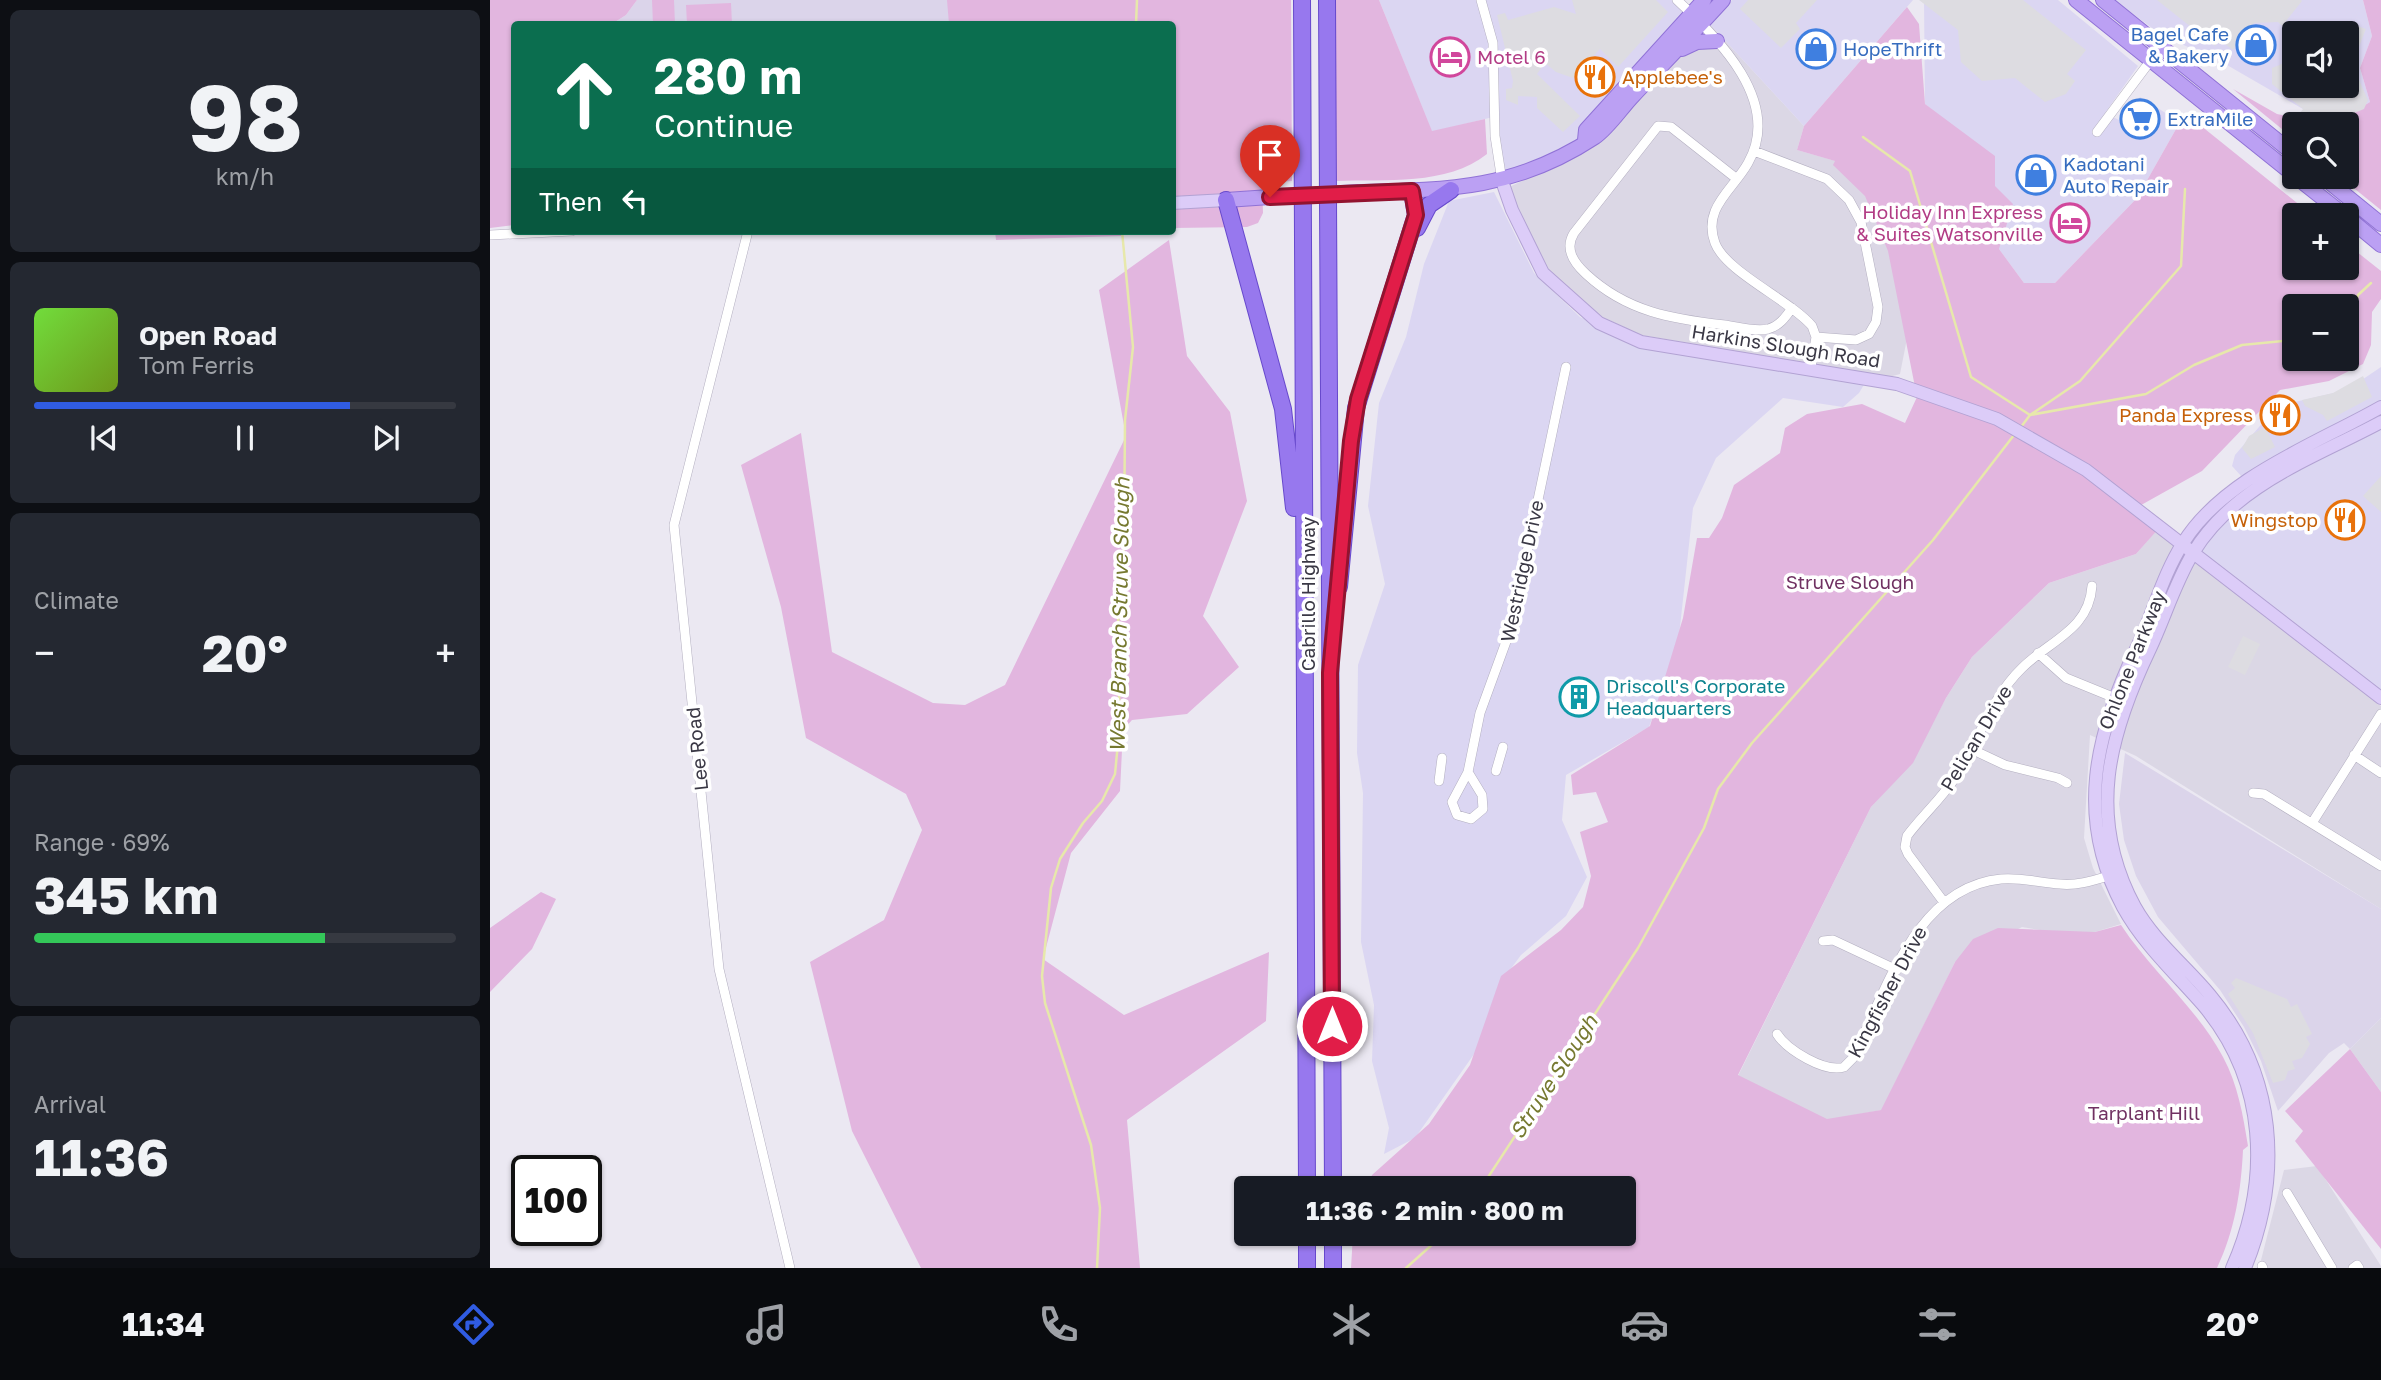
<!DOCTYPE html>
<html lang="en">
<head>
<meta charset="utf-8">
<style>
  :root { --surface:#171b24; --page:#242831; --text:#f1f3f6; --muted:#9ea1a6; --line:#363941; --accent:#305ce2 }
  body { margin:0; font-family:"Golos Text",sans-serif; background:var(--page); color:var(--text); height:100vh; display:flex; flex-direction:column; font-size:26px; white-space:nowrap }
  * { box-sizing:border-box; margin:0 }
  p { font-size:23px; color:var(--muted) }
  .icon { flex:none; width:38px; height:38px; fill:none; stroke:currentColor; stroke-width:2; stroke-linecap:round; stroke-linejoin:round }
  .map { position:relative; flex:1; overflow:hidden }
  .sheet { display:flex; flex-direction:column; gap:10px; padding:10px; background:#0d0f14; width:490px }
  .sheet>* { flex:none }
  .top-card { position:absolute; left:21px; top:21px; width:665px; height:214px; border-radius:7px; box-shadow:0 2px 5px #0004; background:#0b6e4f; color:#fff; overflow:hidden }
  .buttons { position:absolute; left:1792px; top:21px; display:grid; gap:14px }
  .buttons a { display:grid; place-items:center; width:77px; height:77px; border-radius:7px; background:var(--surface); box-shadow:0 2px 5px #0004; font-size:35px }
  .speed { position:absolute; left:21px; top:1155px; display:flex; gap:14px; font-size:35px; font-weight:700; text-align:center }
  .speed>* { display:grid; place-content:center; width:91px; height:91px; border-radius:50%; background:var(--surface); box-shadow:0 2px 5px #0004; line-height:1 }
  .speed .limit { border:4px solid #111; border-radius:10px; background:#fff; color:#111 }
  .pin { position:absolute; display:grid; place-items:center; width:60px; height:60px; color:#fff; margin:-72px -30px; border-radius:50% 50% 50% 0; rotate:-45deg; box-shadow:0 0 7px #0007 }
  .pin .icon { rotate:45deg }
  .me { position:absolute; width:77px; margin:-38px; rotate:0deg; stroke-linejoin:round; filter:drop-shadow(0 0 5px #0008) }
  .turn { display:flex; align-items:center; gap:24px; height:147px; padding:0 28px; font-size:32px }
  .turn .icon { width:91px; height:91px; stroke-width:2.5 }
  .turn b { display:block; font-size:49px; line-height:60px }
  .then { display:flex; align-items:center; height:66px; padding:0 28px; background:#0003; gap:14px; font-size:26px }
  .big { font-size:52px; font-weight:700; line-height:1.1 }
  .sheet .tile { flex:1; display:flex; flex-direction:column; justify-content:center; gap:10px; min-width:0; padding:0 24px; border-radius:10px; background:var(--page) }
  .sheet .dial { align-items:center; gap:0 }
  .dial b { font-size:91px; line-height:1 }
  .song { display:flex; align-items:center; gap:21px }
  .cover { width:84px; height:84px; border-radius:10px; background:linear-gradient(135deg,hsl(100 70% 55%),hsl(80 70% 35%)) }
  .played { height:7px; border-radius:4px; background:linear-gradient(90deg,var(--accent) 75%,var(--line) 75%) }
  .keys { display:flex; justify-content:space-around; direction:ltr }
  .heat { display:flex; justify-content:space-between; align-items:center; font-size:38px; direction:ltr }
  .charge { height:10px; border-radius:5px; background:linear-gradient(90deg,#34c759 69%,var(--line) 0) }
  .trip { position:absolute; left:744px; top:1176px; width:402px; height:70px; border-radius:7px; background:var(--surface); box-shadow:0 2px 5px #0004; font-weight:700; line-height:70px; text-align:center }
  .tabs { display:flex; height:112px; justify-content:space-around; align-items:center; background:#090b0e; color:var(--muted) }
  .tabs .icon { width:49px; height:49px }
  .tabs .selected { color:var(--accent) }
  .tabs b { font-size:32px; color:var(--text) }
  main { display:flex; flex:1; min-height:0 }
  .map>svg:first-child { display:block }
</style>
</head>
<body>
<main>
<section class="sheet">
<div class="tile dial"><b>98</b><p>km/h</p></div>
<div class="tile">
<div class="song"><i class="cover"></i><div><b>Open Road</b><p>Tom Ferris</p></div></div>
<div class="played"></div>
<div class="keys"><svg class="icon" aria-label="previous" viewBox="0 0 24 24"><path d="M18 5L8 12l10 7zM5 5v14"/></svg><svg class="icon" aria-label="pause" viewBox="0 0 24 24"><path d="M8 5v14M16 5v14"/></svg><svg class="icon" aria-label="next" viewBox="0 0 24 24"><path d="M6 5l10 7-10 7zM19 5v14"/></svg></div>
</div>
<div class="tile"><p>Climate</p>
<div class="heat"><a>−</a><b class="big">20°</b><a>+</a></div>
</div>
<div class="tile"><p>Range · 69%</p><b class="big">345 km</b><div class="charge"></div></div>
<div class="tile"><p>Arrival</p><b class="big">11:36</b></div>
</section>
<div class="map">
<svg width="1891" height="1268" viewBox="0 0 1891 1268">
  <rect width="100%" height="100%" fill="#ebe8f2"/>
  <path fill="#dbd7e5" d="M1218,22L1314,126L1307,150L1377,170L1422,313L1410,374L1388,380L1334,366L1151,335L1100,311L1054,268L1019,187L1071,163Z
    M1665,532L1706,560L1891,706V909L1646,756L1600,735L1594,838L1603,868L1631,924L1605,932L1568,933L1532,927L1465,962L1392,1110L1337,1120L1248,1076L1381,807L1422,762L1456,698L1482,657L1559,583L1646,554Z
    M1891,1018V1092L1860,1049Z
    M1827,1166L1891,1266V1268H1769L1794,1170Z"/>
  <path fill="#dbd6f2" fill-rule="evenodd" d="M889,0H1182L1201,17L1107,124L1074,152L1016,172L1003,117L942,132Z
    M1242,0H1423L1314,126L1218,22Z
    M1434,0H1568L1648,66L1615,113L1631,121L1650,97L1690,122L1647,198L1565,283H1534L1503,241L1459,125L1435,104Z
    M1624,0H1873L1882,36L1870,68L1880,102L1839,124L1730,61L1673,36ZM1804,33H1857V86H1804Z
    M1004,192L1044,273L1090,317L1155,345L1375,383L1369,393L1353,407L1293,398L1226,458L1203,508L1188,645L1159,727L1076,775L1072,820L1097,877L1076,916L1031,955L1011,982L989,1047L925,1138L894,1154L899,1128L882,1061L884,1005L871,942L873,793L867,753L868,665L895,584L878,506L889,403L916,337L934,264L959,201Z
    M1891,367V401L1752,477L1742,466L1745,455L1787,406L1857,390Z
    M1891,422V698L1704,551L1744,504Z"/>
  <path fill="#dbd4ea" d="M147,0H475L479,24H122L136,15Z
    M1635,753L1891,909V1018L1860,1049L1854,1043L1839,1053L1788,1111L1771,1061L1754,1027L1730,990L1668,917L1646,876L1634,840L1629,804Z"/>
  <path fill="#e2b6df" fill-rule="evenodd" d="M0,0H147L136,15L122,24H24V225L0,228Z
    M162,0H184L185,24H163Z
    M457,0H801L802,181L772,183L773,213L768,223L757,227L683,228L682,24H459Z
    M845,0H889L942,131L995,119L997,154C957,186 895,179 846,181Z
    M1873,0H1891V210L1850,177H1857V124H1843L1880,102L1870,68L1882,36Z
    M241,3L242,24H197L196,5Z
    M1417,7L1429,24L1435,104L1505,156V186L1523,204L1509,249L1534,283H1565L1647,198L1690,122L1700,117L1822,215H1804V268H1857V244L1891,271V299L1882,312L1881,345L1873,364L1839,381L1790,390L1712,471L1644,509L1670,527L1646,554L1559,583L1482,657L1456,698L1423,763L1381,807L1248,1075L1337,1119L1391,1110L1465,962L1483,939L1508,928L1605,932L1631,925C1662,972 1707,1008 1733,1057C1748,1085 1753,1115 1758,1146L1753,1150C1751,1191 1745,1230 1727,1268H861L863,1234H1134V1188H877L882,1175L939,1124L980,1065L1011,976L1071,930L1093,907L1101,876L1090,832L1118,822L1106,792L1083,795L1081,775L1160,726L1193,618L1207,538H1219L1232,518L1244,485L1290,453L1295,428L1317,414L1372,404L1415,423L1427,397L1398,251L1375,196L1343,165L1345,161L1307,150L1314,126ZM1804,306H1857V359H1804Z
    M1743,89L1787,114L1835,124H1804V139Z
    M505,231H633L631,236L506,240Z
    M679,240L697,356L740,412L757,501L713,616L749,667L697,714L642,720L633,730L630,791L581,853L553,959L634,1015L779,952L776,1021L637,1120L650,1268H431L362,1131L320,962L394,920L432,830L416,794L316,738L291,607L251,465L311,433L342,652L443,703L475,705L515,685L636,436L609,290Z
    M51,892L66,899L42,949L0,992V928Z
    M1860,1049L1891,1092V1249L1805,1141L1813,1131L1795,1111Z"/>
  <path fill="#dddce1" d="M1082,0H1166L1178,12L1128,67L1110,49L1083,78L1066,72L1055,63L1047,74L1090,116L1073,132L1047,108V97L1028,96V105L1016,100V89L1022,88L1023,81L1007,15L1015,13L1018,20L1064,7L1086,14Z
    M1258,0H1327L1306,23L1310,29L1291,48L1250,9Z
    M1429,0H1533L1596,50L1577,74L1585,81L1576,94L1555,102L1525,78L1492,81L1471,62L1468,30Z
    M1667,0H1811L1812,1L1792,26L1788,22L1764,23L1743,50L1730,40L1725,46Z
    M1854,21L1876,29L1862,64L1878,100L1874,109L1837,124L1823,117L1820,121L1810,113L1813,109L1782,84V68L1804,59V86H1857V33H1849Z
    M1873,376L1882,397L1837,421L1833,415L1815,406L1812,400L1843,393Z
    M1775,427L1785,447L1761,459L1752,448L1759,436Z
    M1891,476V512L1873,496Z
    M1753,636L1770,644L1755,675L1738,667Z
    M1746,978L1797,999L1801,1007L1807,1004L1822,1034L1816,1037L1820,1044L1812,1058L1802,1061L1805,1069L1798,1071L1795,1080L1783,1083L1763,1033L1738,994L1745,988L1741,983Z"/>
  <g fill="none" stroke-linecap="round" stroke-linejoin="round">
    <path stroke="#e7e8ab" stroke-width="2.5" d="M646,24L647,0
      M1373,137L1420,171L1481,377L1540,415L1590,381L1691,266L1695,189
      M1857,326L1868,295L1881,283
      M1531,427L1540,415L1656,394L1704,365L1752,345L1804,340
      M991,1188L1148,948L1214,828L1228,789L1262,743L1443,540L1524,435
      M607,1268L610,1208L601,1145L555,1003L552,976L561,888L570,859L593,823L612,801L625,774L630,722L627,636L634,545L635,420L643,347L632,231
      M916,1268L954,1234"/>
    <g stroke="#b3afc0" stroke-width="10">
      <path id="street" d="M991,0L1003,43L1005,136L1012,181
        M1187,0C1228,38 1293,102 1258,163C1243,190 1212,208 1225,243C1236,272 1300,300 1322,326L1326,337L1321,367
        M1607,132L1664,56
        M1264,151L1337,179L1359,200L1371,222L1388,307L1386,322L1379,334L1366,340L1326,337
        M1247,179L1181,127L1168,126L1084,233C1074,249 1084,263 1096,274C1137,312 1182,319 1235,325C1248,327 1265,332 1278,329C1289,326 1295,318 1302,308
        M258,231L184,525L229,969L300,1268
        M0,235L82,231
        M1548,653L1576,678L1630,700
        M1481,749L1515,765L1568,778L1577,783
        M1864,755L1891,773
        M1006,771L1013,747
        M978,772L992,795L993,809L981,819L967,815L962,802L978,772L990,713L1021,628L1076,367
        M949,781L952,758
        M1763,793L1774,794L1891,866
        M1822,823L1891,714
        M1453,901L1418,854L1415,847L1417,836C1432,816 1451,799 1465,778C1489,741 1500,699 1532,668C1560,640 1599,630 1602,586
        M1333,941L1343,940L1407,970
        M1287,1034C1297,1050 1335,1073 1354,1067L1363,1058C1396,991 1426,887 1511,879C1531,877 1550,883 1570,884C1587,886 1605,880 1622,875
        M1797,1193L1842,1268
        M1772,1266L1773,1268
        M1863,1268L1867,1265L1869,1268"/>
    </g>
    <g stroke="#b2a2d3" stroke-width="14">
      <path id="secondary" d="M1012,181L1022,210L1053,273L1109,323L1151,342L1407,384L1507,419L1596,470L1891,698
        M682,203L736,200
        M1742,1268C1781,1180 1777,1081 1713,1005C1685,973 1654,945 1633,907C1585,818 1605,735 1646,649C1663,614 1672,576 1693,543C1734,477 1826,444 1891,407
        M1755,1268C1793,1175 1787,1075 1720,995C1696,966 1664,941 1645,907C1596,816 1619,735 1660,649C1675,617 1685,583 1703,553C1745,484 1824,458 1891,422"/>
    </g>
    <g stroke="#9072d6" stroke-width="16">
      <path id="primary" d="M1586,0L1804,175
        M1613,0L1804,154
        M1192,49L1207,42L1227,41
        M1095,140L1096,130L1214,0
        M1806,177L1854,215
        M1833,177L1891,224
        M869,192C960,190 1026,189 1105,137C1118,128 1130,110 1141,98C1172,65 1203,33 1233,0
        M736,200L780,197
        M1857,217L1891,245"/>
    </g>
    <g stroke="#6749cc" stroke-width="18">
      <path id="highway" d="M812,0L817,1188
        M837,0L843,1188
        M736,200L793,409L804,508
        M927,228L939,205L961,190
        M849,587L866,408L926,215L922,191
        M817,1234V1268
        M843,1234V1268"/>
    </g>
    <use href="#street" stroke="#fff" stroke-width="9"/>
    <use href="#secondary" stroke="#dcccf8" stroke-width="12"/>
    <use href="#primary" stroke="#bba0f3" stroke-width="14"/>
    <use href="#highway" stroke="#9778ee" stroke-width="16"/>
    <g stroke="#9072d6" stroke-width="16" stroke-linecap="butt">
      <path id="primary-bridge" d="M780,197L869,192"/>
    </g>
    <use href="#primary-bridge" stroke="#bba0f3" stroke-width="14"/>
  </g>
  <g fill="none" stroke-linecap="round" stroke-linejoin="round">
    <g stroke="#92132f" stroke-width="18">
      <path id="route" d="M780,197L922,191L926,215L868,399L861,441L840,673L842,1026"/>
    </g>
    <use href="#route" stroke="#e11d48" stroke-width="12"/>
  </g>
  <defs>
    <g id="shop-ring" transform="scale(2.0125)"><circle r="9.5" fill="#fff" stroke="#3f7fe0" stroke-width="1.5"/><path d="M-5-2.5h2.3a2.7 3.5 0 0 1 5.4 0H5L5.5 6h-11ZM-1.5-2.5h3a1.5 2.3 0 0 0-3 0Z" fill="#3f7fe0"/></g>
    <g id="hotel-ring" transform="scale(2.0125)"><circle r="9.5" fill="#fff" stroke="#d1479c" stroke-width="1.5"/><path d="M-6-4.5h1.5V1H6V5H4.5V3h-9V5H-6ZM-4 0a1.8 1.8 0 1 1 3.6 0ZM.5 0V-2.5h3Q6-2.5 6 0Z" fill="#d1479c"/></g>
    <g id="restaurant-ring" transform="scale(2.0125)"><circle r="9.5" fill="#fff" stroke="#e8710a" stroke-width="1.5"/><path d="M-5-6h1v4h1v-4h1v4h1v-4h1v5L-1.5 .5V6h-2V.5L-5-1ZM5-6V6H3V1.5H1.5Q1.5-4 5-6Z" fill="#e8710a"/></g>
    <g id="supermarket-ring" transform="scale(2.0125)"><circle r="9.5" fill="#fff" stroke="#3f7fe0" stroke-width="1.5"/><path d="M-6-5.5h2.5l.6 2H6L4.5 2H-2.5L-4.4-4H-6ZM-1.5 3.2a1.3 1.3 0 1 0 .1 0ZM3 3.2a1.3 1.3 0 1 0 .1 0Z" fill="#3f7fe0"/></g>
    <g id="building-ring" transform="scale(2.0125)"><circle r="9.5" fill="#fff" stroke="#0f9aa8" stroke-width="1.5"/><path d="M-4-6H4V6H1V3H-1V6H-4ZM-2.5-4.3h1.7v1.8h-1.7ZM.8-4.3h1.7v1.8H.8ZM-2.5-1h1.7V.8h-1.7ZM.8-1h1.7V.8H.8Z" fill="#0f9aa8"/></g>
  </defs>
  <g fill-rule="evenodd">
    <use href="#shop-ring" x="1766" y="45"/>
    <use href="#shop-ring" x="1326" y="49"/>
    <use href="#hotel-ring" x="960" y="57"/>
    <use href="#restaurant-ring" x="1105" y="77"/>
    <use href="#supermarket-ring" x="1650" y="119"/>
    <use href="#shop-ring" x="1546" y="175"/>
    <use href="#hotel-ring" x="1580" y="223"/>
    <use href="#restaurant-ring" x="1790" y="415"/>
    <use href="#restaurant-ring" x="1855" y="520"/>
    <use href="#building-ring" x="1089" y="697"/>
  </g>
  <g text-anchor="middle" stroke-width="7" stroke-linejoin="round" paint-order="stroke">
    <g font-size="19" fill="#366cbe" stroke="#fff" text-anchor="start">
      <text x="1739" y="41" text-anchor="end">Bagel Cafe<tspan x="1739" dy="22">&amp; Bakery</tspan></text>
      <text x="1353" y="56">HopeThrift</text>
      <text x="1677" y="126">ExtraMile</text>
      <text x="1573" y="171">Kadotani<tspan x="1573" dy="22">Auto Repair</tspan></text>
    </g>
    <g font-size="19" fill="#b23c85" stroke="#fff" text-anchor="start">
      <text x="987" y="64">Motel 6</text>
      <text x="1553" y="219" text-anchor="end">Holiday Inn Express<tspan x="1553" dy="22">&amp; Suites Watsonville</tspan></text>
    </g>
    <g font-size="19" fill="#c56008" stroke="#fff" text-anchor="end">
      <text x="1132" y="84" text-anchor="start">Applebee's</text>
      <text x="1763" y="422">Panda Express</text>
      <text x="1828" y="527">Wingstop</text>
    </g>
    <g font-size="19" fill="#3a3845" stroke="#fff">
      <text transform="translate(1296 346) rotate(9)" y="7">Harkins Slough Road</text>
      <text transform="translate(1032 571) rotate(-78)" y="7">Westridge Drive</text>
      <text transform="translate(818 594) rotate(-90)" y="7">Cabrillo Highway</text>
      <text transform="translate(1642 660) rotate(-68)" y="7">Ohlone Parkway</text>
      <text transform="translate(1486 738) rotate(-59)" y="7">Pelican Drive</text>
      <text transform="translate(207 749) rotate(-96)" y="7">Lee Road</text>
      <text transform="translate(1397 992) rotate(-62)" y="7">Kingfisher Drive</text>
    </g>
    <g font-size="19" fill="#703162" stroke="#fff">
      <text x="1360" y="589">Struve Slough</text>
      <text x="1654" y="1120">Tarplant Hill</text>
    </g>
    <g font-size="19" fill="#0d838f" stroke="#fff" text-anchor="start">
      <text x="1116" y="693">Driscoll's Corporate<tspan x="1116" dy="22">Headquarters</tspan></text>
    </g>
    <g font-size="21" font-style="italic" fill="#767930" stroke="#fff">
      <text transform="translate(630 615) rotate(-89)" y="7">West Branch Struve Slough</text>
      <text transform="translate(1064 1077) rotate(-57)" y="7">Struve Slough</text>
    </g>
  </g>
</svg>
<div class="buttons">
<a><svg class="icon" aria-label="sound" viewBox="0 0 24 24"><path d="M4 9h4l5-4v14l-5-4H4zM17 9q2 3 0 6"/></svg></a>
<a><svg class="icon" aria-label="search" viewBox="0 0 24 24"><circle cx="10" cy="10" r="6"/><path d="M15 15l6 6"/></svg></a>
<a>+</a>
<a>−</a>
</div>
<div class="speed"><div class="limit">100</div></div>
<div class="pin" style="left:780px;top:197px;background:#d93025"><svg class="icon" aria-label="arrive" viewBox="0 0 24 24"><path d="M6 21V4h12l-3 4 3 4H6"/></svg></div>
<svg class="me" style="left:842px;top:1026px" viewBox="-20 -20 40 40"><circle r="17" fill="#e11d48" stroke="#fff" stroke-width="3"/><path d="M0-11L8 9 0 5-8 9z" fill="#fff"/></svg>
<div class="trip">11:36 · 2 min · 800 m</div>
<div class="top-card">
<div class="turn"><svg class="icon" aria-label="ahead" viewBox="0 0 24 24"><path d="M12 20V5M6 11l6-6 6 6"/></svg><div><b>280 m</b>Continue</div></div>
<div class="then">Then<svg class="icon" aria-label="left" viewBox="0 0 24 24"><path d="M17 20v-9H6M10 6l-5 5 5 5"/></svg></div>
</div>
</div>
</main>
<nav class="tabs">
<b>11:34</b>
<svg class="icon selected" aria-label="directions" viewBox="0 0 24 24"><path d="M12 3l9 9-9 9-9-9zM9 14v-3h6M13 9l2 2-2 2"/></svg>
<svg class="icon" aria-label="music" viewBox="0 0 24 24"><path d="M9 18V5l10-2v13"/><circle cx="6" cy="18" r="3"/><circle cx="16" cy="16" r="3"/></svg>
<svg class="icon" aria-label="phone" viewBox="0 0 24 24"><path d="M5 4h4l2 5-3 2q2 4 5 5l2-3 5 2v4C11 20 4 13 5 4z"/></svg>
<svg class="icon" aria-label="climate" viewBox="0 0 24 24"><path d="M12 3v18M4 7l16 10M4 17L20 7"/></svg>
<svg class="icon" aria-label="car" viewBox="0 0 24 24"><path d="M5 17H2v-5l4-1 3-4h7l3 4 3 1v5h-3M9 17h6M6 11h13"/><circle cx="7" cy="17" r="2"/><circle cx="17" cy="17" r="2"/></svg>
<svg class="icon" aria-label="filters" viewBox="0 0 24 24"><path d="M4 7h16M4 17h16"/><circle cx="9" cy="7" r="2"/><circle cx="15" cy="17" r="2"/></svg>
<b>20°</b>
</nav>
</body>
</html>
